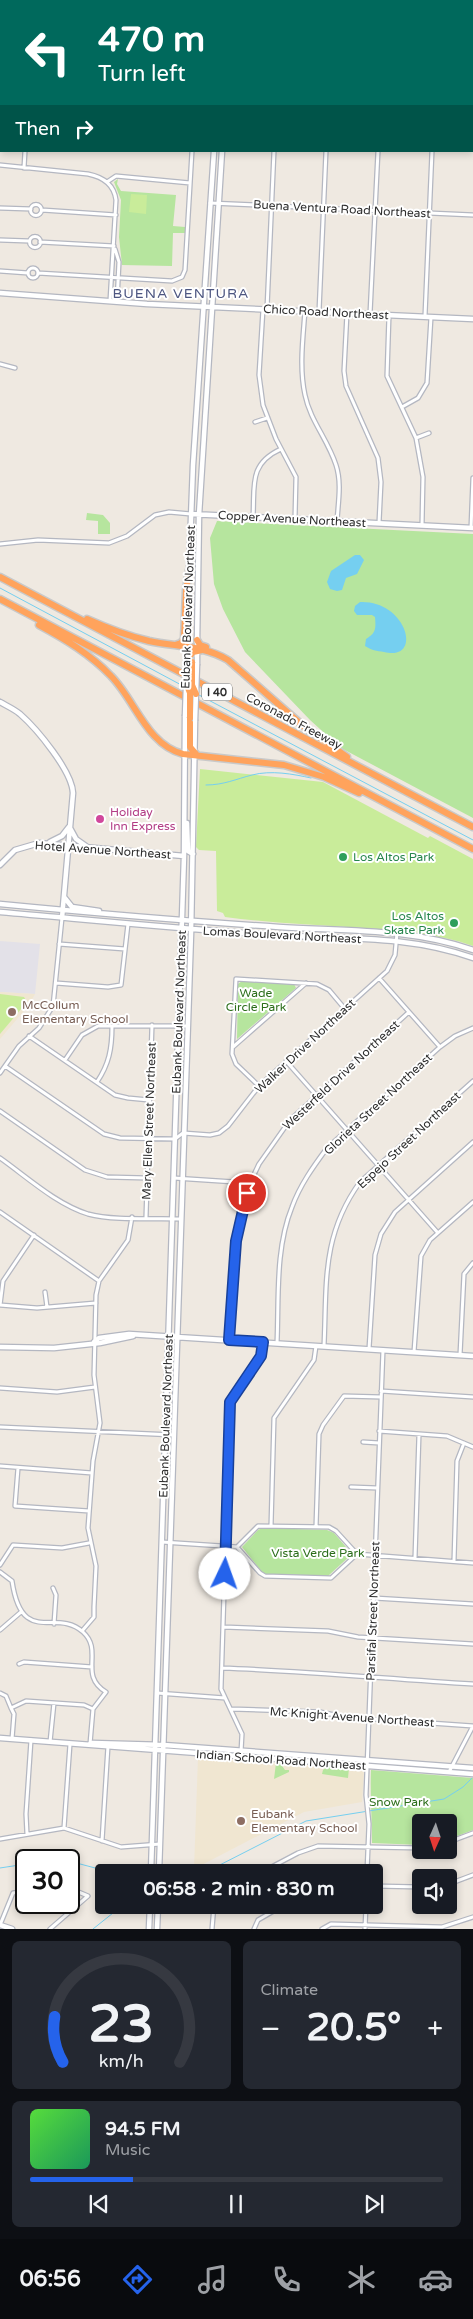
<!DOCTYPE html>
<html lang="en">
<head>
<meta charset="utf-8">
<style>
  :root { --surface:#171b24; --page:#242831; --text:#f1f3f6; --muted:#9ea1a6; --line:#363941; --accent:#2563eb }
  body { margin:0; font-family:"Varela Round",sans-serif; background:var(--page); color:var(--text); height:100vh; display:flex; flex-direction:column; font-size:19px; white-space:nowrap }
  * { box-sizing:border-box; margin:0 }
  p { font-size:16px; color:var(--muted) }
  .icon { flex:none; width:28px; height:28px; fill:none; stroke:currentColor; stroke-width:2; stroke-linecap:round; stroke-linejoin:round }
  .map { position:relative; height:1929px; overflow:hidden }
  .panel { display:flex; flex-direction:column; gap:12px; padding:12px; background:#0d0f14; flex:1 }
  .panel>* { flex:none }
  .guide { position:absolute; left:0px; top:0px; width:474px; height:152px; box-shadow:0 2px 8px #0003; background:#00695c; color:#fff; overflow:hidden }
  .needle { width:32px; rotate:183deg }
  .fabs { position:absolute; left:412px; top:1814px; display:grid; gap:10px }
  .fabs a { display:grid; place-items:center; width:45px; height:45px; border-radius:5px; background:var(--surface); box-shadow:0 2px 8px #0003; font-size:25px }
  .speed { position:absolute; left:15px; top:1849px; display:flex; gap:10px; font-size:25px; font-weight:700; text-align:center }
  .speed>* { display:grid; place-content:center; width:65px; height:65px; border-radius:50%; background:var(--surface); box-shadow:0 2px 8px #0003; line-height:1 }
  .speed .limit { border:2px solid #111; border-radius:8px; background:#fff; color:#111 }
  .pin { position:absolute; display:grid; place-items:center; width:42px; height:42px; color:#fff; margin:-21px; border:2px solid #fff; border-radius:50%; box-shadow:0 1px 5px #0007 }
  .me { position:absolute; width:55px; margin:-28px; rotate:3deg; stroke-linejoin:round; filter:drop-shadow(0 0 4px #0008) }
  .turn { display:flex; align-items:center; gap:18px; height:105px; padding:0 15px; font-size:22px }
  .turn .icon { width:65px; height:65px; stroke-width:2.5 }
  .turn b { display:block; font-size:35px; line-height:42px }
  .then { display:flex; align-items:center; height:48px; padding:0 15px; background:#0003; gap:10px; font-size:19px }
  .big { font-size:38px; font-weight:700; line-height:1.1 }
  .panel .widget { flex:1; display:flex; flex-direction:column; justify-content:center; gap:8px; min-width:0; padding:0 18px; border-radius:8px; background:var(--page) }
  .panel .dial { align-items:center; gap:0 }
  .dial svg { height:130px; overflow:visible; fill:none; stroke:var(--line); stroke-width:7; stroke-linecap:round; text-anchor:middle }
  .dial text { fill:var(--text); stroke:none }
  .song { display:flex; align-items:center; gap:15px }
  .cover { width:60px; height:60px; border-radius:8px; background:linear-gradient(135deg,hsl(110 70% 55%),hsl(150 70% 35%)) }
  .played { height:5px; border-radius:2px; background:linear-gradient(90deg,var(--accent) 25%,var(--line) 25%) }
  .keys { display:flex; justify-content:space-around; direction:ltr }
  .heat { display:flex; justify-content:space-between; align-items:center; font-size:28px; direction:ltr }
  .panel .tiles { flex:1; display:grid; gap:12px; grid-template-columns:1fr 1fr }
  .widget:last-child { grid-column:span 2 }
  .trip { position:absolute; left:95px; top:1864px; width:288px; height:50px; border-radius:5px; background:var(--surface); box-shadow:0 2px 8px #0003; font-weight:700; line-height:50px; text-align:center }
  .tab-bar { display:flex; height:80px; justify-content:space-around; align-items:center; background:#090b0e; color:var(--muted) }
  .tab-bar .icon { width:35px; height:35px }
  .tab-bar .on { color:var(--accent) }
  .tab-bar b { font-size:22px; color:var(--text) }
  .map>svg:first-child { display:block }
</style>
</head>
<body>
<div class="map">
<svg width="473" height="1929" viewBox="0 0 473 1929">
  <rect width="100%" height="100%" fill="#efe9e1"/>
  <path fill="#e3e1e8" d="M0,941L40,944L35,994L0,992Z"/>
  <path fill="#f0e6d1" d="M0,992L35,994L29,1005L0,1039Z
    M198,1757L364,1769L362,1802L304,1812L194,1869Z"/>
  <path fill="#b6e59e" d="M118,179L117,184L121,191L176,195L173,226L185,227V233H173L172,266L122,265L119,237L121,200L114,182Z
    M87,513L103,515L110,523V534H98V521L86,520Z
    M217,521L473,534V818L341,748L310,720L245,652L223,609L214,584L210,538Z
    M242,981L294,984L296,988L237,1039L238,984Z
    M262,1528L327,1530L334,1533L352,1554L328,1576L266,1574L262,1572L242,1547L258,1530Z
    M276,1763H280L285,1770H289V1772L274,1779Z
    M328,1766L349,1768L348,1778L322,1774L323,1770Z
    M371,1770L473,1778V1830L449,1839V1822H421V1845L372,1843C372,1818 370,1794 371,1770Z"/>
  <path fill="#c9ec9a" d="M131,194L147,195L146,214L129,212Z
    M200,769L323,782L428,838L430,836L473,859V946C436,933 402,931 363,928C317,925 271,923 225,917L223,913L217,911L216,851L199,850L196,847Z
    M0,994L24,997L27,1002L0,1034Z"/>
  <path fill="#75cff0" d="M355,555H360L364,560L357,574L346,578L342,590L337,591L330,589L327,582L331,571Z
    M360,602C407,600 424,662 384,652C377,651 371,650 365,646L366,639C376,633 376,629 375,617L372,615H357L354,611L355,606Z"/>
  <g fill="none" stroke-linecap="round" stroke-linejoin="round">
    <path stroke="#75cff0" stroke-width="1" d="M0,588L185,687
      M199,695L473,840
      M206,785C224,785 236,779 252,775C271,770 293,774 311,778
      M52,1860H64
      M69,1861L110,1872
      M0,1868L26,1864
      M206,1872L306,1821L444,1799L463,1787L472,1778
      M93,1929L123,1905"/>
    <g stroke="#b4b7c1" stroke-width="5.5">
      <path id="street" d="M298,0L305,1
        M25,1V0
        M368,1V0
        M472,32L473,33
        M0,88V87
        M0,165L88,174C103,177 114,184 116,200L110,301
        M24,168L25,151
        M107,182L116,176L190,183
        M210,203L473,215
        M30.5 210a5.5 5.5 0 1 1 11 0a5.5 5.5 0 1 1-11 0Z
        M0,208L31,209
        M42,210L116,215
        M29.5 242a5.5 5.5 0 1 1 11 0a5.5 5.5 0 1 1-11 0Z
        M0,240L29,241
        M40,242L114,246
        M115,249L119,262L117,302
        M28 273a5 5 0 1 1 10 0a5 5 0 1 1-10 0Z
        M0,271L28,273
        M38,273L172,281L182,277L185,270L192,151
        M263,309L259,375L263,405L276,439L296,477L295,519
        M267,309L274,151
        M305,311C303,338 299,368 305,395C310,420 328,440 336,465C342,483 338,503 337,522
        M319,312L326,151
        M347,313L344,371L346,386L378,458L381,482L379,523
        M370,314L378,151
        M389,315L387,376L416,438L423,477L422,525
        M425,316L432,151
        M0,364L15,368
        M402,407L418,398L427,383L431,317
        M255,422L267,418
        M416,438L429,433
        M253,517C255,486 248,464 281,449
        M471,528L473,478
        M0,544L38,540L109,543L127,536L155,515L169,512L191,514
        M59,944L125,949
        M379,978L440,1047
        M56,983L108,987L121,985L128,924
        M29,1036L115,1095L128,1098L149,1100
        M233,1047L306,983
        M65,1060L82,1035L98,1026H187
        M286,1061L438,1233
        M5,1066L104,1134L120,1138L175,1139L183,1133L210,1135L219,1133L228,1126L259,1086L387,971L395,955L397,933
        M0,1073L19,1046L39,1028L53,1006L62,918
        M97,1082C109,1064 112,1049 112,1026
        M259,1086L236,1064L232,1054L236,979L317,984L329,990L345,1009
        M0,1111L85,1170L107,1177L147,1178
        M0,1158C27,1177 56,1204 88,1214C114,1221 153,1218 180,1219
        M174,1178L250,1183
        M0,1212L99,1281
        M146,1217L152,1025
        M45,1292L47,1307
        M0,1305L37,1308L96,1303
        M0,1305L3,1281L34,1235
        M229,1340L238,1226L250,1183L259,1164L290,1120L409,1012
        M277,1343C279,1299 275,1249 292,1207C300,1185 313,1167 327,1148L440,1047L455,1036L473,1028
        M324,1346C327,1284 321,1236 360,1182L473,1081
        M369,1349L375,1255L381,1234L395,1212L473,1142
        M414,1352L421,1256L430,1240L473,1202
        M460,1355L464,1274L473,1263
        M0,1388L57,1392L95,1387
        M381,1391L473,1397
        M0,1427L174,1435
        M379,1431L447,1436L473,1447
        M363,1442L379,1443
        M0,1466L92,1473
        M18,1468L15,1506L89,1511
        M351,1487L377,1488
        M271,1526L274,1418L314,1360L316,1346
        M316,1527L319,1434L323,1425L344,1396L381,1397
        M162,1542L237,1547L258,1526L329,1527L336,1531L357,1554L473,1563
        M237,1547L260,1573L265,1576L331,1578L357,1554
        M415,1558L419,1434
        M454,1561L457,1461L464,1443
        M0,1565L13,1545L62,1548L89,1543
        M0,1572L12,1581C22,1648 56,1607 83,1632C104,1651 78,1675 106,1692L93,1709L90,1744
        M53,1588L56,1595L54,1624
        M374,1598L473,1604
        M224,1627L328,1631L358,1637L473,1644
        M0,1630L21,1612
        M82,1631L94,1617V1607L96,1566L88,1528L93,1461L100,1423L94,1375L96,1295L99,1281L128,1240L132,1217
        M19,1664L24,1662L92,1667
        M222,1668C306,1671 389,1679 473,1684
        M0,1693L6,1696L11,1708L26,1701L84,1705L93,1709
        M157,1693L225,1698
        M11,1708L14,1714L12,1739
        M231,1709L320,1712L345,1717L473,1726
        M50,1742L54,1703
        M241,1752L242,1734L221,1689L230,1402L261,1355L263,1342
        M449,1772L473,1726
        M64,1828L70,1744
        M27,1834L26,1814L31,1740
        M0,1839L64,1828L121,1847L160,1844
        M102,1841L108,1746
        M449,1842L473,1833
        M262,1872L298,1853L318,1846L421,1848
        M367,1872L369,1824L366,1795L383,1350
        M449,1884L473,1875
        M374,1886L421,1887
        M0,1925L13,1893L26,1891
        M50,1929L88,1896L69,1888
        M212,1929L214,1905
        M254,1929L258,1920L284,1905
        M322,1929L331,1924L442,1927L473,1917
        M365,1929L366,1905"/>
    </g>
    <g stroke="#b4b7c1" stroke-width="7">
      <path id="secondary" d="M226,1V0
        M234,1V0
        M0,293L147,304L473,319
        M191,514L473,528
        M189,572L193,465L214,151
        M197,643L199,515L222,151
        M187,659L188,604
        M197,664V651
        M0,702C7,706 14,709 20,714C37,729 72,771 73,793L62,918
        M187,823L188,851L193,854
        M70,828L76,839L86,846
        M50,842L62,836L69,827
        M0,865L15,850L39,843L184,856
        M64,897L72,907L99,911
        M0,904C93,913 186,921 279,927C343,931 411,928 473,950
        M0,912C92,920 183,929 275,935C341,939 410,935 473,958
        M94,1342L99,1338L129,1334L473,1356
        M0,1347L54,1348L100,1343L133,1336
        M0,1738L473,1774
        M90,1744L93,1743L164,1745L473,1768
        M151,1872L184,856L185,716
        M159,1872L191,934L195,721
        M0,1925L12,1929
        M149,1929L150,1905
        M157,1929L158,1905"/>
    </g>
    <g stroke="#c9c9c9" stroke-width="8">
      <path id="primary" d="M0,12H1
        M472,100H473"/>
    </g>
    <g stroke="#c9c9c9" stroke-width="9">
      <path id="highway" d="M0,577L473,827
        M0,599L473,849
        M87,619C107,628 128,636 149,641C177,647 203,645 228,660L302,725L347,757
        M39,625C65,639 90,654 111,676C135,700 147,745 183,754L284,765L324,777L359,793
        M197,640L200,645L206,647
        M175,645L181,643L184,639L186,591L189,570
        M187,659L193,652L202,650
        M190,718V747L196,754"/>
    </g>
    <use href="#street" stroke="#fff" stroke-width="3"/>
    <use href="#secondary" stroke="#fff" stroke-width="4.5"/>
    <use href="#primary" stroke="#f2d163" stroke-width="5"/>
    <use href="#highway" stroke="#ffa35c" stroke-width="6"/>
    <g stroke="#b4b7c1" stroke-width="7" stroke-linecap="butt">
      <path id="secondary-bridge" d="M185,716L187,659
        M195,721L197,664"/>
    </g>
    <g stroke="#c9c9c9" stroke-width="9" stroke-linecap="butt">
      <path id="highway-bridge" d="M192,662V685L196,694
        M186,683L190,693V718"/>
    </g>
    <use href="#secondary-bridge" stroke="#fff" stroke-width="4.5"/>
    <use href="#highway-bridge" stroke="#ffa35c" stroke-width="6"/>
  </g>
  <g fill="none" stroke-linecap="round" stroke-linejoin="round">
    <g stroke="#184099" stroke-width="12">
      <path id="route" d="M225,1574L230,1402L261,1356L263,1342L229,1340L236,1241L247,1193"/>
    </g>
    <use href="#route" stroke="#2563eb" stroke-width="9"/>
  </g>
  <circle fill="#d1479c" stroke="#fff" stroke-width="2" cx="100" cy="819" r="5"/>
  <g fill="#2e9e5b" stroke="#fff" stroke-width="2">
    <circle cx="343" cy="857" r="5"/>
    <circle cx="454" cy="923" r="5"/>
  </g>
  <g fill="#8d6e63" stroke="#fff" stroke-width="2">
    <circle cx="12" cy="1012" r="5"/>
    <circle cx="241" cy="1821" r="5"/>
  </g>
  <g text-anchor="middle" stroke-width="4" stroke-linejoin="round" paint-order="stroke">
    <rect fill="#fff" stroke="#6d6d6d" stroke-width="1" x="202" y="683.5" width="30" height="17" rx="4"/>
    <g font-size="11" font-weight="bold" fill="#2e2e2e">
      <text x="217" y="696">I 40</text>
    </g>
    <g font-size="12" fill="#2e2e2e" stroke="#fff">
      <text transform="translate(342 209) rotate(3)" y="4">Buena Ventura Road Northeast</text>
      <text transform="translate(326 312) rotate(3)" y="4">Chico Road Northeast</text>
      <text transform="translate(292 519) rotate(3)" y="4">Copper Avenue Northeast</text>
      <text transform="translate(188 607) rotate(-88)" y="4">Eubank Boulevard Northeast</text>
      <text transform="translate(294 721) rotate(28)" y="4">Coronado Freeway</text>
      <text transform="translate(103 850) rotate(4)" y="4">Hotel Avenue Northeast</text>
      <text transform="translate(282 935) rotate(3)" y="4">Lomas Boulevard Northeast</text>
      <text transform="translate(179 1012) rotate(-88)" y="4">Eubank Boulevard Northeast</text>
      <text transform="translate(305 1046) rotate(-43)" y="4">Walker Drive Northeast</text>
      <text transform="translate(341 1075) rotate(-43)" y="4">Westerfeld Drive Northeast</text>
      <text transform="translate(378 1104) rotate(-43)" y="4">Glorieta Street Northeast</text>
      <text transform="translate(149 1121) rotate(-88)" y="4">Mary Ellen Street Northeast</text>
      <text transform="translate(409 1140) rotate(-43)" y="4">Espejo Street Northeast</text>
      <text transform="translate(166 1416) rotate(-88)" y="4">Eubank Boulevard Northeast</text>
      <text transform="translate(373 1611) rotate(-88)" y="4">Parsifal Street Northeast</text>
      <text transform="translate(352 1717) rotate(4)" y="4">Mc Knight Avenue Northeast</text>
      <text transform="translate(281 1760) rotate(4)" y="4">Indian School Road Northeast</text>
    </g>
    <g font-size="12" fill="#b23c85" stroke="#fff" text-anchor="start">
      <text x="110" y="816">Holiday<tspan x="110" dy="14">Inn Express</tspan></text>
    </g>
    <g font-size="12" fill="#27864d" stroke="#fff" text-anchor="start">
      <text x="353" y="861">Los Altos Park</text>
      <text x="444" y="920" text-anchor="end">Los Altos<tspan x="444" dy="14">Skate Park</tspan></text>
    </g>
    <g font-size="12" fill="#2c6e1b" stroke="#fff">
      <text x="256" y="997">Wade<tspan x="256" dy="14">Circle Park</tspan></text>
      <text x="318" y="1557">Vista Verde Park</text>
      <text x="399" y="1806">Snow Park</text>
    </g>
    <g font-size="12" fill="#785e54" stroke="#fff" text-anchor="start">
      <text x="22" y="1009">McCollum<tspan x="22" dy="14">Elementary School</tspan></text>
      <text x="251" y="1818">Eubank<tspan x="251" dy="14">Elementary School</tspan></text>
    </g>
    <g font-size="14" letter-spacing="1" fill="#4d5680" stroke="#fff">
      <text x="181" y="298">BUENA VENTURA</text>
    </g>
  </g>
</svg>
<div class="fabs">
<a><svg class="needle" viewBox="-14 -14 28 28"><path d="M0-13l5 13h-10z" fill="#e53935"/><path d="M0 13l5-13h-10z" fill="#9ea1a6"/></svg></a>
<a><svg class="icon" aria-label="sound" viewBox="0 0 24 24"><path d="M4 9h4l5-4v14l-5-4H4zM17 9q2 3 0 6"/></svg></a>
</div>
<div class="speed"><div class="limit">30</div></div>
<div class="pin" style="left:247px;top:1193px;background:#d93025"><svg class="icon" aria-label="arrive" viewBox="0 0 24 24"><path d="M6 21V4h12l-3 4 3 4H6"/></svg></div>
<svg class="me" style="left:225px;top:1574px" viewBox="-20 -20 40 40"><circle r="19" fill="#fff"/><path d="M0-13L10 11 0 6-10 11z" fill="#2563eb"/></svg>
<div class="trip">06:58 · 2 min · 830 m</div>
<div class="guide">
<div class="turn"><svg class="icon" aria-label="left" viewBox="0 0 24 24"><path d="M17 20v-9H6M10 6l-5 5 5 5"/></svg><div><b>470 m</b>Turn left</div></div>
<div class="then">Then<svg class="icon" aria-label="right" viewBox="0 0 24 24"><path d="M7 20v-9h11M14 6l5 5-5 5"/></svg></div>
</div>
</div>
<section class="panel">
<div class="tiles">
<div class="widget dial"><svg viewBox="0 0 100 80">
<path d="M14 69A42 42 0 1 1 86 69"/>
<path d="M14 69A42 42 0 0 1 9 41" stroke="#2563eb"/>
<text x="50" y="56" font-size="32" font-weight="700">23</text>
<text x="50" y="72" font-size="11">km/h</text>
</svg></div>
<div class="widget"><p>Climate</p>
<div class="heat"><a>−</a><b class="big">20.5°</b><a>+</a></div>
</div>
<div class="widget">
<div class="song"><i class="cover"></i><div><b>94.5 FM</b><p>Music</p></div></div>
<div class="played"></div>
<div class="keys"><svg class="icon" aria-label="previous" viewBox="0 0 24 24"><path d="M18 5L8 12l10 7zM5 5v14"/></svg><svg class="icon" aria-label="pause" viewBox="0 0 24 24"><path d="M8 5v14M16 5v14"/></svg><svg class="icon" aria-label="next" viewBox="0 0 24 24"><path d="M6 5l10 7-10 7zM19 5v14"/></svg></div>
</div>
</div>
</section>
<nav class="tab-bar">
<b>06:56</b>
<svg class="icon on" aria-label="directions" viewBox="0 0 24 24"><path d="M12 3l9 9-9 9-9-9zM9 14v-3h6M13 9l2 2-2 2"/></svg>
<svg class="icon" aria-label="music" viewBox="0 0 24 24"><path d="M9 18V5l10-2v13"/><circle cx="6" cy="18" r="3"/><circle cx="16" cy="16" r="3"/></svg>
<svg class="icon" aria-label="phone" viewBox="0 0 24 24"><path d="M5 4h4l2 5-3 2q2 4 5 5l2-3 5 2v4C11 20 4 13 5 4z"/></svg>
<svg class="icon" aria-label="climate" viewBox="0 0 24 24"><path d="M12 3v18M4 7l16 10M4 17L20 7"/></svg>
<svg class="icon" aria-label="car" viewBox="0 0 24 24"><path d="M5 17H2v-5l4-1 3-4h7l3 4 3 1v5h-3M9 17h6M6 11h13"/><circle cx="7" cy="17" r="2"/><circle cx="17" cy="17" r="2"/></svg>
</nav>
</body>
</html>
